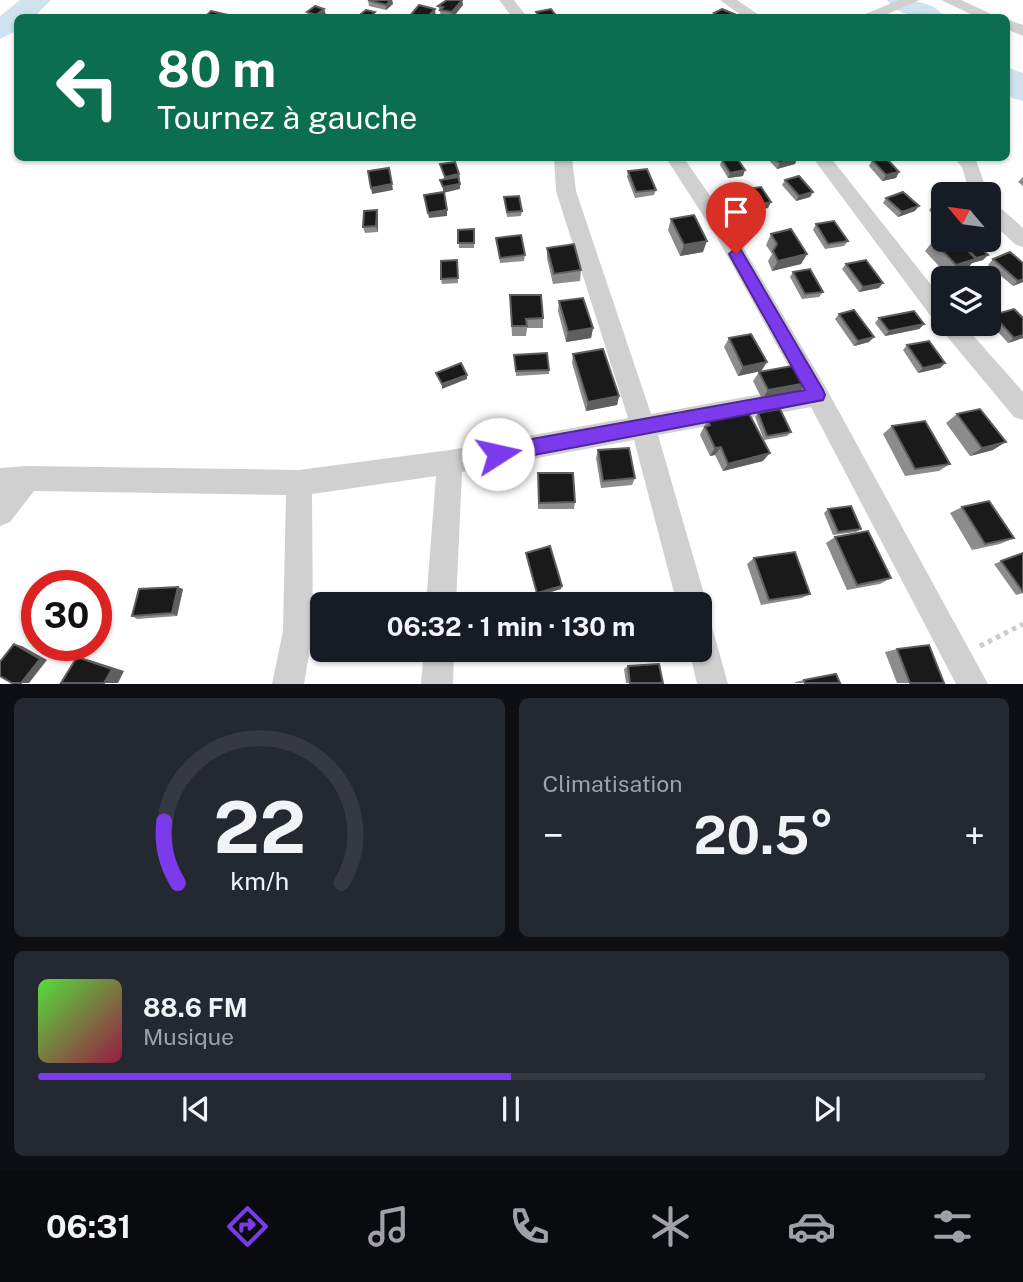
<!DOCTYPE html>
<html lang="fr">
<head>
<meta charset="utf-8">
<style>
  :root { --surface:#171b24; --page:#242831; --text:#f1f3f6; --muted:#9ea1a6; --line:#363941; --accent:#7c3aed }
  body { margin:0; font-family:"Public Sans",sans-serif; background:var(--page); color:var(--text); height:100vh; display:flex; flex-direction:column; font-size:26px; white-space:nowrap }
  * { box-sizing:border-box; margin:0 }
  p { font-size:23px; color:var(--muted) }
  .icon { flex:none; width:38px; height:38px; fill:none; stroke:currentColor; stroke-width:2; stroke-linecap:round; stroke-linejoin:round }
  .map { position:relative; height:684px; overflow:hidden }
  .details { display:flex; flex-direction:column; gap:14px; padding:14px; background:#0d0f14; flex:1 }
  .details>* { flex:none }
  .banner { position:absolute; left:14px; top:14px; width:996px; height:147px; border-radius:10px; box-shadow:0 2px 5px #0004; background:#0b6e4f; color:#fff; overflow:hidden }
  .needle { width:46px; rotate:299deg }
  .fabs { position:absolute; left:931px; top:182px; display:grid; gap:14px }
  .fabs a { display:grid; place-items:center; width:70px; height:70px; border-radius:10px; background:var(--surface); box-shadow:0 2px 5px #0004; font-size:35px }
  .speed { position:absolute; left:21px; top:570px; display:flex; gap:14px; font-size:35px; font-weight:700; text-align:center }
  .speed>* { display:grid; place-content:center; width:91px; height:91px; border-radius:50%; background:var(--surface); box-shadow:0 2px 5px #0004; line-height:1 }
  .speed .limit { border:10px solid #d22; background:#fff; color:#111 }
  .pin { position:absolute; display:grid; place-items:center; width:60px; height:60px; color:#fff; margin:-72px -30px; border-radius:50% 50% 50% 0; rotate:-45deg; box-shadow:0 0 7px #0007 }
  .pin .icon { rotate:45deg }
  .me { position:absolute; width:77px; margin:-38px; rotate:80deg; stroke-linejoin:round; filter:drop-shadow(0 0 5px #0008) }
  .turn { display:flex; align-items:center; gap:24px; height:147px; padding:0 28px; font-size:32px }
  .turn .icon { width:91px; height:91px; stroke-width:2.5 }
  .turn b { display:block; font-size:49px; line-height:60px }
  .big { font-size:52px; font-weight:700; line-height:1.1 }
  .details .widget { flex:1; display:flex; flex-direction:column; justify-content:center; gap:10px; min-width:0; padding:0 24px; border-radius:10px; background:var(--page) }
  .details .dial { align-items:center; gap:0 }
  .dial svg { height:182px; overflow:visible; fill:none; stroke:var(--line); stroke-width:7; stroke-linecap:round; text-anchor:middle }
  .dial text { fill:var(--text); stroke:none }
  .song { display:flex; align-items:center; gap:21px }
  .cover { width:84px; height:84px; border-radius:10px; background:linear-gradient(135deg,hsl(110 70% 55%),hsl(340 70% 35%)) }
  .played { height:7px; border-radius:4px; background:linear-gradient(90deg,var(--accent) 50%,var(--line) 50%) }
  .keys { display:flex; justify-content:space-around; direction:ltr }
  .heat { display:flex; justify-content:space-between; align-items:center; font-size:38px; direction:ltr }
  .details .tiles { flex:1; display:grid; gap:14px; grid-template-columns:1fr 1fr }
  .widget:last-child { grid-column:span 2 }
  .trip { position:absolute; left:310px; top:592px; width:402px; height:70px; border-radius:10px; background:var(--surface); box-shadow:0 2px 5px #0004; font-weight:700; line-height:70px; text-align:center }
  .tab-bar { display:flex; height:112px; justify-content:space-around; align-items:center; background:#090b0e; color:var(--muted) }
  .tab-bar .icon { width:49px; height:49px }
  .tab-bar .on { color:var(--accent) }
  .tab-bar b { font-size:32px; color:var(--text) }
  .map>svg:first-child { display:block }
</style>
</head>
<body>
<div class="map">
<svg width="1023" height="684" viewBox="0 0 1023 684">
  <rect width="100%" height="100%" fill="#fff"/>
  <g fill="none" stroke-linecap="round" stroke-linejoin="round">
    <path fill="#cfe2ee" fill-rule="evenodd" d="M20,0H51L33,18H18V30L0,39V16Z
      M887,0C909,0 934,0 945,18C926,18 899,18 887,0Z
      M1006,67L1023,73V101L1012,98L1006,90Z"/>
    <path stroke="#cdcdcd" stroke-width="5" stroke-dasharray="4.5 4.5" stroke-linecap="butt" d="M980,646L1023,624"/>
    <path fill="#d0d0d0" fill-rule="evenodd" d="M499,0H514L528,18H513Z
      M720,0H737L763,18H745Z
      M899,0H920L878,18H856Z
      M941,0H961L1000,18H979Z
      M1006,19L1023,25V36L1006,29Z
      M554,158H572L576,191L651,414L800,387L715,234L666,158H684L730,225L826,388L988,684H956L811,407L658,435L707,604L700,615V604H677L634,440L462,472L456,604H426L436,476L312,494L313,631L304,684H272L283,631L286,495L34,491L10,522L0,526V468L28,466L299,470L450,450L628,418L556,191Z
      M813,158H831L943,300V324H963L1023,392V420L1014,417L935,322Z
      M954,158L976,160L988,194H970L962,167Z
      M989,202L996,204L1023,228V247L1016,245L989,220Z
      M700,619L711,623L728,684H697L689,649H700Z
      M424,649H454L453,684H421Z"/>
  </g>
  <path fill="#8c8c8c" d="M368,0H392L393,4L386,10L369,6Z
    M462,0L463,5L453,18L441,15L438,6Z
    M324,9L326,15L322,18L308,17L307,12Z
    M714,13L738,18H713Z
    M767,158H797L795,164L777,169Z
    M722,160L743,176L728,178L720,165Z
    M872,160L899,172L896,178L882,181L869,166Z
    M628,171L656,190L654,195L635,198L627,177Z
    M1023,177V186L1018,182Z
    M785,180L813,192L810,197L796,201L782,185Z
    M735,191L768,208L743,212L733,197Z
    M504,197L522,211L521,216L507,217Z
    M886,198L915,211L898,217L883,203Z
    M943,198V225L929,210L937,200Z
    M377,210L378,215V232L365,233L363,227Z
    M671,219L703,252L680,256L668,230Z
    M816,224L848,241L844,246L825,249L813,230Z
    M474,229V248H459L458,230Z
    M771,234L807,254L801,264L772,271L768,261L772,254L766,245Z
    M496,238L525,255L524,261L500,263Z
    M933,241L983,260L972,263L967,269L947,275L925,251Z
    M547,248L581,270L580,281L553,284L547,258Z
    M993,259L1023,282L1013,286L988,265Z
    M457,260L458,283L442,284L441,279Z
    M846,264L879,288L859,292L842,269Z
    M793,272L823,292L819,297L802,299L790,277Z
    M510,295L543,318V328H527L526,336H512Z
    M559,301L593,328L591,338L566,342L558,311Z
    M839,314L869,342L854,346L835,319Z
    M993,315L1023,338L1008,343L989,322V319Z
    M879,318L924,324L919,329L885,336L875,323Z
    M729,338L767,362L761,371L738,376L724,347Z
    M907,345L945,363L940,368L918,373L903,350Z
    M573,354L619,396L617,405L586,411L572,363Z
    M514,355L549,370V374L516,376Z
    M759,372L800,392L762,399L753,381Z
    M758,413L791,432L787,436L764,440L755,417Z
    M957,414L993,450L970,456L946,423Z
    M707,420L763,461L723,471L715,455L710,456L700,435Z
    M892,426L950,464L939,471L905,476L883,434Z
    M598,450L635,478L632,485L601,488L596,458Z
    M538,473L575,502L574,509H538Z
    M962,507L1014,538L1000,544L972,550L950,513Z
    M828,509L861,529L856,532L833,535L824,513Z
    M835,537L891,578L880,584L847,590L826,543Z
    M526,553L561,589L537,596L526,556Z
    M1023,553V593L1016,595L994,564Z
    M754,558L810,594L802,598L761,605L747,564Z
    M183,589L177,616L137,619L132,616Z
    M897,649L944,683H897L885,652Z
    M628,666L663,683H626L624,669Z
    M804,680L840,683H795V682Z"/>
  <path fill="#5f5f5f" d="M391,0H392L393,4L386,10V5Z
    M462,0L463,5L452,18V12Z
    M324,9L326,15L322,18H317L316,15Z
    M435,9L436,18H427Z
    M797,158L795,164L777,169L780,163Z
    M745,170L743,176L728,178L730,173Z
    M899,172L896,178L882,181L886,175Z
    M459,174L460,179L445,182V177Z
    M392,184L393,190L372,194L371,188Z
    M460,184V189L443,193V187Z
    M813,192L810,197L796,201L799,196Z
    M771,202L768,208L743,212L745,207Z
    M919,206L915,211L898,217L902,212Z
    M377,210L378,215V232L376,226Z
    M447,210V216L429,218L428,213Z
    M707,241L703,252L680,256L684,245Z
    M807,254L801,264L772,271L778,261Z
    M988,255L983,260L972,263L967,269L947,275L956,265Z
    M1023,279V282L1013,286L1018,281Z
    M883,283L879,288L859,292L863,287Z
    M924,324L919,329L885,336L889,331Z
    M593,328L591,338L566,342L568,332Z
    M1023,335V338L1008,343L1014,338Z
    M874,337L869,342L854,346L858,341Z
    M767,362L761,371L738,376L743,367Z
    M945,363L940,368L918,373L923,368Z
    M467,375V379L442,389V384Z
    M807,383L800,392L762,399L768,390Z
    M619,396L617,405L586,411L588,402Z
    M1006,442L993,450L970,456L982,448Z
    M721,447L715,455L710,456L715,448Z
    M770,453L763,461L723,471L728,464Z
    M562,586L561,589L537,596V593Z
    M178,587L183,589L177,616L172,613Z
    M14,644L22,646L47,660L29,683H21Z
    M77,657L90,660L124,671L118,683H104Z"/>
  <path fill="#1a1a1a" stroke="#5f5f5f" stroke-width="2" d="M368,0H391L386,5Z
    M447,0H462L452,12L440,10L443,7L438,6Z
    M419,5L435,9L427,18H408Z
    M315,6L324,9L316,15L307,12Z
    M551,9L558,18H540L536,12Z
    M722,9L739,16L736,18H724L714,13Z
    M366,10L375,12L369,18H356Z
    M211,11L228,15L224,18H204Z
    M737,158L745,170L730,173L722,160Z
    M774,158H797L780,163Z
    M886,158L899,172L886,175L872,160Z
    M455,162L459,174L445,177L440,164Z
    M389,168L392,184L371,188L368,171Z
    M647,169L656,190L636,192L628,171Z
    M799,176L813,192L799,196L785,180Z
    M458,177L460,184L443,187L440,180Z
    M761,187L771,202L745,207L735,191Z
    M968,191L971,194H956Z
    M444,192L447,210L428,213L424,195Z
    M903,192L919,206L902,212L886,198Z
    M519,196L522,211L507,212L504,197Z
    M943,198V206L937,200Z
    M377,210L376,226L363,227L364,211Z
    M694,215L707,241L684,245L671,219Z
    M834,221L848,241L828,244L816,224Z
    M474,229V243H458V230Z
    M791,229L807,254L778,261L773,251L777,244L771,234Z
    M521,235L525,255L500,258L496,238Z
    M943,238V240H957L976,259L956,265L933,241Z
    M970,240H973L988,255L976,258L961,242Z
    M574,244L581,270L554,274L547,248Z
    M1010,252L1023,263V279L1018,281L993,259Z
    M457,260L458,278L441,279V261Z
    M866,260L883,283L863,287L846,264Z
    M810,269L823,292L805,294L793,272Z
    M510,295H541L543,318L526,319L527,326H512Z
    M583,298L593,328L568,332L559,301Z
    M1014,309L1023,318V335L1014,338L993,315Z
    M854,310L874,337L858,341L839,314Z
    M914,311L924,324L889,331L879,318Z
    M751,334L767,362L743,367L729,338Z
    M929,341L945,363L923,368L907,345Z
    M603,349L619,396L588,402L573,354Z
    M547,353L549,370L516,371L514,355Z
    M461,363L467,375L442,384L436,373Z
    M797,365L807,383L768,390L759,372Z
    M780,409L791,432L767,436L758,413Z
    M980,409L1006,442L982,448L957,414Z
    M747,410L770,453L728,464L721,447L715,448L705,427L710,425L707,420Z
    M925,421L950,464L915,469L892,426Z
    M629,448L635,478L603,481L598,450Z
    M538,473H573L575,502L539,503Z
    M989,501L1014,538L985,544L962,507Z
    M851,506L861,529L838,532L828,509Z
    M868,531L891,578L857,585L835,537Z
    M550,546L562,586L537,593L526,553Z
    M795,552L810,594L769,600L754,558Z
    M1023,553V592L1001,561Z
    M178,587L172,613L132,616L139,589Z
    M14,644L40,659L21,683H12L0,676V662Z
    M929,645L944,683H910L897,649Z
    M77,657L112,669L104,683H61Z
    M659,664L663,683H630L628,666Z
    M836,674L840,683H805L804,680Z"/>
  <path fill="#7c3aed" stroke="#51269a" stroke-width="2" d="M736,248L741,250L823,390L825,395L823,400L498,462L492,460L489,454L492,448L498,445L805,390L729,254Z"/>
</svg>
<div class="fabs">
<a><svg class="needle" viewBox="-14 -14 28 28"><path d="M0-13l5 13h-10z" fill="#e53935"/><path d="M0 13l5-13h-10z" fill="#9ea1a6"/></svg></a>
<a><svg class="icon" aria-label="layers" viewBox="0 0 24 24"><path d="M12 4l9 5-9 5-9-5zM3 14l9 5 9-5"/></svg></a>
</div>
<div class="speed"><div class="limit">30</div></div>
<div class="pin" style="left:736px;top:254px;background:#d93025"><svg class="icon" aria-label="arrive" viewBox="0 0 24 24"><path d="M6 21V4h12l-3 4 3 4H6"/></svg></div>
<svg class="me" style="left:498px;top:454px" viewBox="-20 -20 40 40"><circle r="19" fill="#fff"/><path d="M0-13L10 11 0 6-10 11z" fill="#7c3aed"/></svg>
<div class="trip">06:32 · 1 min · 130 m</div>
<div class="banner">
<div class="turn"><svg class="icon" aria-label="left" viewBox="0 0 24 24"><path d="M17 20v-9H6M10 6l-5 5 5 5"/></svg><div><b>80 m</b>Tournez à gauche</div></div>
</div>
</div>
<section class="details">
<div class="tiles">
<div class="widget dial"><svg viewBox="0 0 100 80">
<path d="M14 69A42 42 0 1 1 86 69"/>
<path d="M14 69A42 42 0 0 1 8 42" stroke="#7c3aed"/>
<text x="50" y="56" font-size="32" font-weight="700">22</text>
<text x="50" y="72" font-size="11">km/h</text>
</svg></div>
<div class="widget"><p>Climatisation</p>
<div class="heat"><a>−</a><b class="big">20.5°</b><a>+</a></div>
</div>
<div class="widget">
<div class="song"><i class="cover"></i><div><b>88.6 FM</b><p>Musique</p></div></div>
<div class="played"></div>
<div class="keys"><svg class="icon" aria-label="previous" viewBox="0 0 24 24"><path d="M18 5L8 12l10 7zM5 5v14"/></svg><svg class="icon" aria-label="pause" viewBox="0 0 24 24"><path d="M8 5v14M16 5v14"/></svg><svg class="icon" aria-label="next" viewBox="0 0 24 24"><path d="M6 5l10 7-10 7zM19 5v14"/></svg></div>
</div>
</div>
</section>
<nav class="tab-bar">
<b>06:31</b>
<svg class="icon on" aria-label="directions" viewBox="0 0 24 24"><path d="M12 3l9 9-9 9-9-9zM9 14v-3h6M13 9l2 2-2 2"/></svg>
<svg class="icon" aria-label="music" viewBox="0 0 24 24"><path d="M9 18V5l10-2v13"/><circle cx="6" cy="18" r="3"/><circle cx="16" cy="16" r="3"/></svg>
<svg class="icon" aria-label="phone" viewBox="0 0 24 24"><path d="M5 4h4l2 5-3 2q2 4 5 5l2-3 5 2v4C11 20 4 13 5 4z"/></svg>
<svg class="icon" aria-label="climate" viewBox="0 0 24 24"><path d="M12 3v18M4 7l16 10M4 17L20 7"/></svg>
<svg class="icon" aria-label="car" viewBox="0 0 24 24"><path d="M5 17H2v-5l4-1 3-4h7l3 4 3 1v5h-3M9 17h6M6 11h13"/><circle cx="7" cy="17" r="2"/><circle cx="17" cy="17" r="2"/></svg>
<svg class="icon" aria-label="filters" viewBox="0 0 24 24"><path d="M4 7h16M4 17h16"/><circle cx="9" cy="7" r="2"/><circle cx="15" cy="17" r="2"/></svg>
</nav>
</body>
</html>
